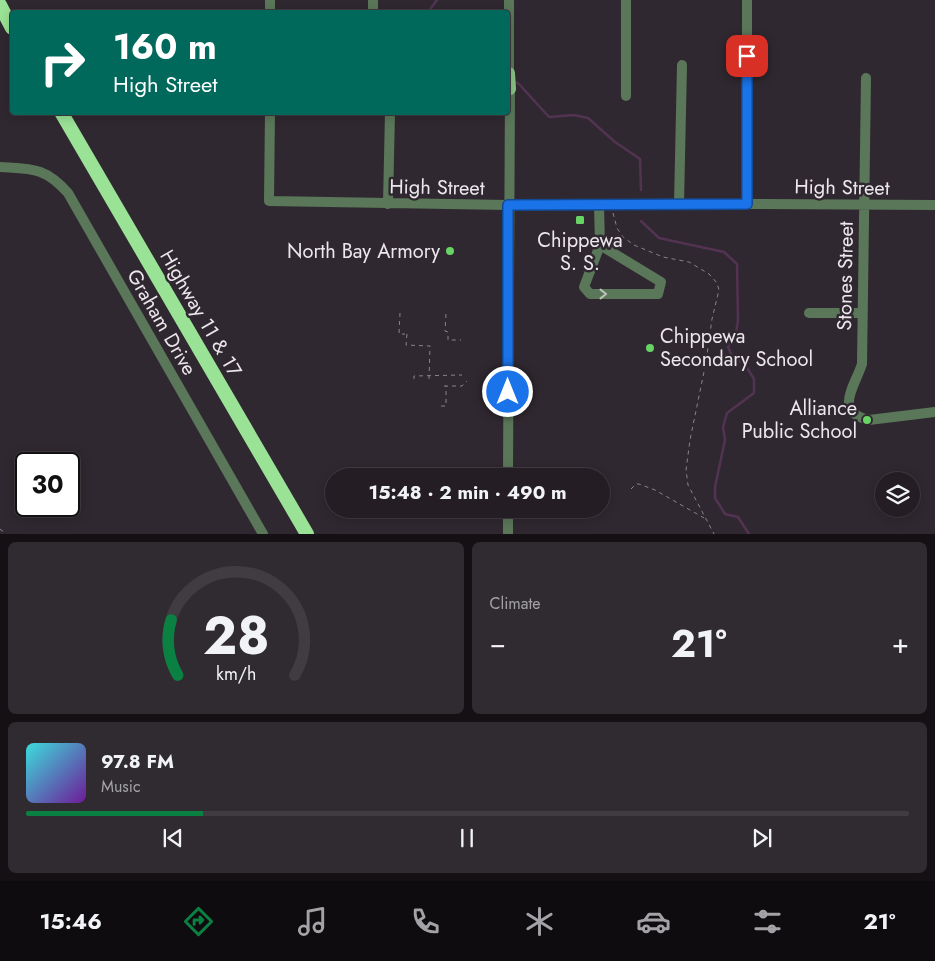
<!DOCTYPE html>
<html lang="en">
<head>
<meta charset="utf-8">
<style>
  :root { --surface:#241e24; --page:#302b31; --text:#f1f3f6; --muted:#a3a2a6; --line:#413c41; --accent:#0b8043 }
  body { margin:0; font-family:Jost,sans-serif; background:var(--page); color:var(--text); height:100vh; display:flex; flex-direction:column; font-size:19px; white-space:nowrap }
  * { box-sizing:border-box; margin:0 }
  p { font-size:16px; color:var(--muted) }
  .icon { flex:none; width:28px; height:28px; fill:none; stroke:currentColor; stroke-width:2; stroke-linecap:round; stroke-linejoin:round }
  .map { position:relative; height:534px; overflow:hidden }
  .panel { display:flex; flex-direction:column; gap:8px; padding:8px; background:#141014; flex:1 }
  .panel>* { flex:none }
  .banner { position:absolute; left:10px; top:10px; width:500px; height:105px; border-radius:5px; box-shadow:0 2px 12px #0003,0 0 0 1px var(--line); background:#00695c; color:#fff; overflow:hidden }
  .fabs { position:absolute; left:875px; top:472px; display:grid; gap:10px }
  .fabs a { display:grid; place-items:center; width:45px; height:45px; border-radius:50%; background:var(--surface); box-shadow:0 2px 12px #0003,0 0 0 1px var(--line); font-size:25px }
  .speed { position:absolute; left:15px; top:452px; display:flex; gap:10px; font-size:25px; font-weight:700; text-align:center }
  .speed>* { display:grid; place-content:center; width:65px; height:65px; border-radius:50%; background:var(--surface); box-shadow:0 2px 12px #0003,0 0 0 1px var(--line); line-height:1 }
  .speed .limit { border:2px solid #111; border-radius:8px; background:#fff; color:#111 }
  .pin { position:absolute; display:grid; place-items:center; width:42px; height:42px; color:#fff; margin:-21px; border-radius:10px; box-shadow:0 2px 8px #0006 }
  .me { position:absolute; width:55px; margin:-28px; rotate:0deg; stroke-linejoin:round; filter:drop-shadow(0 0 4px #0008) }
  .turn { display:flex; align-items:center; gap:18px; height:105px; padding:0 20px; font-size:22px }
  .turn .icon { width:65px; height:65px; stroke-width:2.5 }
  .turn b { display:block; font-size:35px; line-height:42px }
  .big { font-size:38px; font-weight:700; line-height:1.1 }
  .panel .card { flex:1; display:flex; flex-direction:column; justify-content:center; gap:8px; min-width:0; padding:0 18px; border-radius:8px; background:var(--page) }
  .panel .dial { align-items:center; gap:0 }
  .dial svg { height:130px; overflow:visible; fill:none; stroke:var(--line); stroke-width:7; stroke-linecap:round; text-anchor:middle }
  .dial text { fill:var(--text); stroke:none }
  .song { display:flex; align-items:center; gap:15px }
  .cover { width:60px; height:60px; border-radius:8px; background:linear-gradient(135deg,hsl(180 70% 55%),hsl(280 70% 35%)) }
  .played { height:5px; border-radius:2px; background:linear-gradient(90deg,var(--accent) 20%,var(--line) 20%) }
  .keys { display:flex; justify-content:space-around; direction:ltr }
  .heat { display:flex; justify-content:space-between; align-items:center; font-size:28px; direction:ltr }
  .panel .tiles { flex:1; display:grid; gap:8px; grid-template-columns:1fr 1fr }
  .card:last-child { grid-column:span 2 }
  .trip { position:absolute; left:325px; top:468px; width:285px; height:50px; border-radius:25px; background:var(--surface); box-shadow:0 2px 12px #0003,0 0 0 1px var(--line); font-weight:700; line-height:50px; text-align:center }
  .menu { display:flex; height:80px; justify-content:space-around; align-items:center; background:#0e0c0e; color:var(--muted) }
  .menu .icon { width:35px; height:35px }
  .menu .selected { color:var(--accent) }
  .menu b { font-size:22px; color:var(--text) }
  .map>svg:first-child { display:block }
</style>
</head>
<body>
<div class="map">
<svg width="935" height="534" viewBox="0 0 935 534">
  <rect width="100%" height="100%" fill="#302830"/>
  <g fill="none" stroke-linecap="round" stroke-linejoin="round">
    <path stroke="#523352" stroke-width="2.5" d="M428,12L437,0
      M515,82L519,84L549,117L574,115L588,118L615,142L640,159L641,190
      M641,221L659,238L724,252L737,264L738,320L736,333L728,347L733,358L744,363L754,379V393L727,413L723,427L725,440L715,487V498L725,514L738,517L749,534"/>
    <path stroke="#8a838a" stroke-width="1" stroke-dasharray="4 4" stroke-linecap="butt" d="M613,213L617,228L623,237L634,245L663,257L689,262L709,274L717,283L719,290L712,319L706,362L690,440L686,470L688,485L714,534
      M400,313L399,334H405
      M446,314L445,331L448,332V340H461
      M407,334L406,345L430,346L429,379
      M414,379V376L462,375
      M444,386H462L467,381
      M441,406H446V386
      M631,489L636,484H639L655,490L704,518
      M0,529L6,534"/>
    <path stroke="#5b7759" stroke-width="10" d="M373,0V12
      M747,0V204
      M270,12V0
      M509,73V0
      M866,78L862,364C855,386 833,412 869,420L935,412
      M626,96V0
      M270,112L269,201L508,205L747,204L935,205
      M0,167C32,169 45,167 68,193L263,534
      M388,204L390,112
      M679,204L682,65
      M599,205L600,245L584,287L590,294H658L661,282L600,245
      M809,313H862
      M508,476L510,89
      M508,534V509"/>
    <path stroke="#89c485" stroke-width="12" d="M509,73L510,89"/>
    <path stroke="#9ae296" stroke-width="14" d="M0,5L12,28
      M61,112L307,534"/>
  </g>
  <defs><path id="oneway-chevron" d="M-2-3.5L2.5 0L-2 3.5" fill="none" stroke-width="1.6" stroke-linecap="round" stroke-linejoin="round" transform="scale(1.25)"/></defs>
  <use stroke="#bac0b9" href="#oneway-chevron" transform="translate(603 294)"/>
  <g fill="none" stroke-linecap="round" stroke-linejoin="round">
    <g stroke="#114b97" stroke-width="12">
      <path id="route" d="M508,392V205L747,204V56"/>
    </g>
    <use href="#route" stroke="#1a73e8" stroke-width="9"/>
  </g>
  <g fill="#68d465" stroke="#302830" stroke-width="2">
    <rect x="575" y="215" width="10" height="10" rx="2.5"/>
    <circle cx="450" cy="251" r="5"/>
    <circle cx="650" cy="348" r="5"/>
    <circle cx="867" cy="420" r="5"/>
  </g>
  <g text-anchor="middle" stroke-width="5" stroke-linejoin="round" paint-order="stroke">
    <g font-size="20" fill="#ede7ed" stroke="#302830">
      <text transform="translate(437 187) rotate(1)" y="7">High Street</text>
      <text transform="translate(842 187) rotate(1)" y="7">High Street</text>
      <text transform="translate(845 276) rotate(-89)" y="7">Stones Street</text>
      <text transform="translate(201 313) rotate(60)" y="7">Highway 11 &amp; 17</text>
      <text transform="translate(162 322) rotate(60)" y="7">Graham Drive</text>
    </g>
    <g font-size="20" fill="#ede7ed" stroke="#302830" text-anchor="end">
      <text x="580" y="247" text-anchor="middle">Chippewa<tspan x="580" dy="23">S. S.</tspan></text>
      <text x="440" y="258">North Bay Armory</text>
      <text x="660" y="343" text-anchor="start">Chippewa<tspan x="660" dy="23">Secondary School</tspan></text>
      <text x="857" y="415">Alliance<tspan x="857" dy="23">Public School</tspan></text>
    </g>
  </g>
</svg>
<div class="fabs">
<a><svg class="icon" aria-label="layers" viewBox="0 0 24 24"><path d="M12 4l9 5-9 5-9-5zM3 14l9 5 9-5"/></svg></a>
</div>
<div class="speed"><div class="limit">30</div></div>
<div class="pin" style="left:747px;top:56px;background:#d93025"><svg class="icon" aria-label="arrive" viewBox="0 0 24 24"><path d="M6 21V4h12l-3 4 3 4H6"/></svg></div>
<svg class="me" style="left:508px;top:392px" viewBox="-20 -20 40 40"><circle r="17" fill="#1a73e8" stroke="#fff" stroke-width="3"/><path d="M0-11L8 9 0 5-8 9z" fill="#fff"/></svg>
<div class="trip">15:48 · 2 min · 490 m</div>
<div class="banner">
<div class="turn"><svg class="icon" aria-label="right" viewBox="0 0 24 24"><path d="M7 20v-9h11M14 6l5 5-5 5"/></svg><div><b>160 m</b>High Street</div></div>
</div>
</div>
<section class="panel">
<div class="tiles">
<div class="card dial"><svg viewBox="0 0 100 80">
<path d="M14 69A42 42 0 1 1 86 69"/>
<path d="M14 69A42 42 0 0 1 10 35" stroke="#0b8043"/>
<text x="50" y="56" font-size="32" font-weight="700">28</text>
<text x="50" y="72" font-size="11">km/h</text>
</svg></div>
<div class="card"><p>Climate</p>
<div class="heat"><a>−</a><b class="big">21°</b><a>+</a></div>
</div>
<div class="card">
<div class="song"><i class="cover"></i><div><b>97.8 FM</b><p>Music</p></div></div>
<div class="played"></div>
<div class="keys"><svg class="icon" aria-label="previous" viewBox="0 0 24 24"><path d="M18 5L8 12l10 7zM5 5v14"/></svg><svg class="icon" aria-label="pause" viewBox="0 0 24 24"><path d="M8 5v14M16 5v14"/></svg><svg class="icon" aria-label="next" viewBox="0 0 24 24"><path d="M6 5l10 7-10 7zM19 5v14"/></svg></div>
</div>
</div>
</section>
<nav class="menu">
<b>15:46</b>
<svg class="icon selected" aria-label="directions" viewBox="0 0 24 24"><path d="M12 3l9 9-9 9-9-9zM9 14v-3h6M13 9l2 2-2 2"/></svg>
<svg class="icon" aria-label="music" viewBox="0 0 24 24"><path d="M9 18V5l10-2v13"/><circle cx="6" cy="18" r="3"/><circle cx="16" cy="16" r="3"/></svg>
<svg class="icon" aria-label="phone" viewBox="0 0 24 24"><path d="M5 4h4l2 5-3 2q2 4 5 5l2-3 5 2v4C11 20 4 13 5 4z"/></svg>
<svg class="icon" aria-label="climate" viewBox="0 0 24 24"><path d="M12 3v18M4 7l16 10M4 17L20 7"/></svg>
<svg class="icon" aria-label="car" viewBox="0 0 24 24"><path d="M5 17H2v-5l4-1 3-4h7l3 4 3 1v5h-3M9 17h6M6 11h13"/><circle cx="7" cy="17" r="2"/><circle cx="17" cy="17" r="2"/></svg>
<svg class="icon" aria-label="filters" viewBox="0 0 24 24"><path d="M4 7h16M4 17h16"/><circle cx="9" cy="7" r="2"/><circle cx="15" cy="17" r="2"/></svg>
<b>21°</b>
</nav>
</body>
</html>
